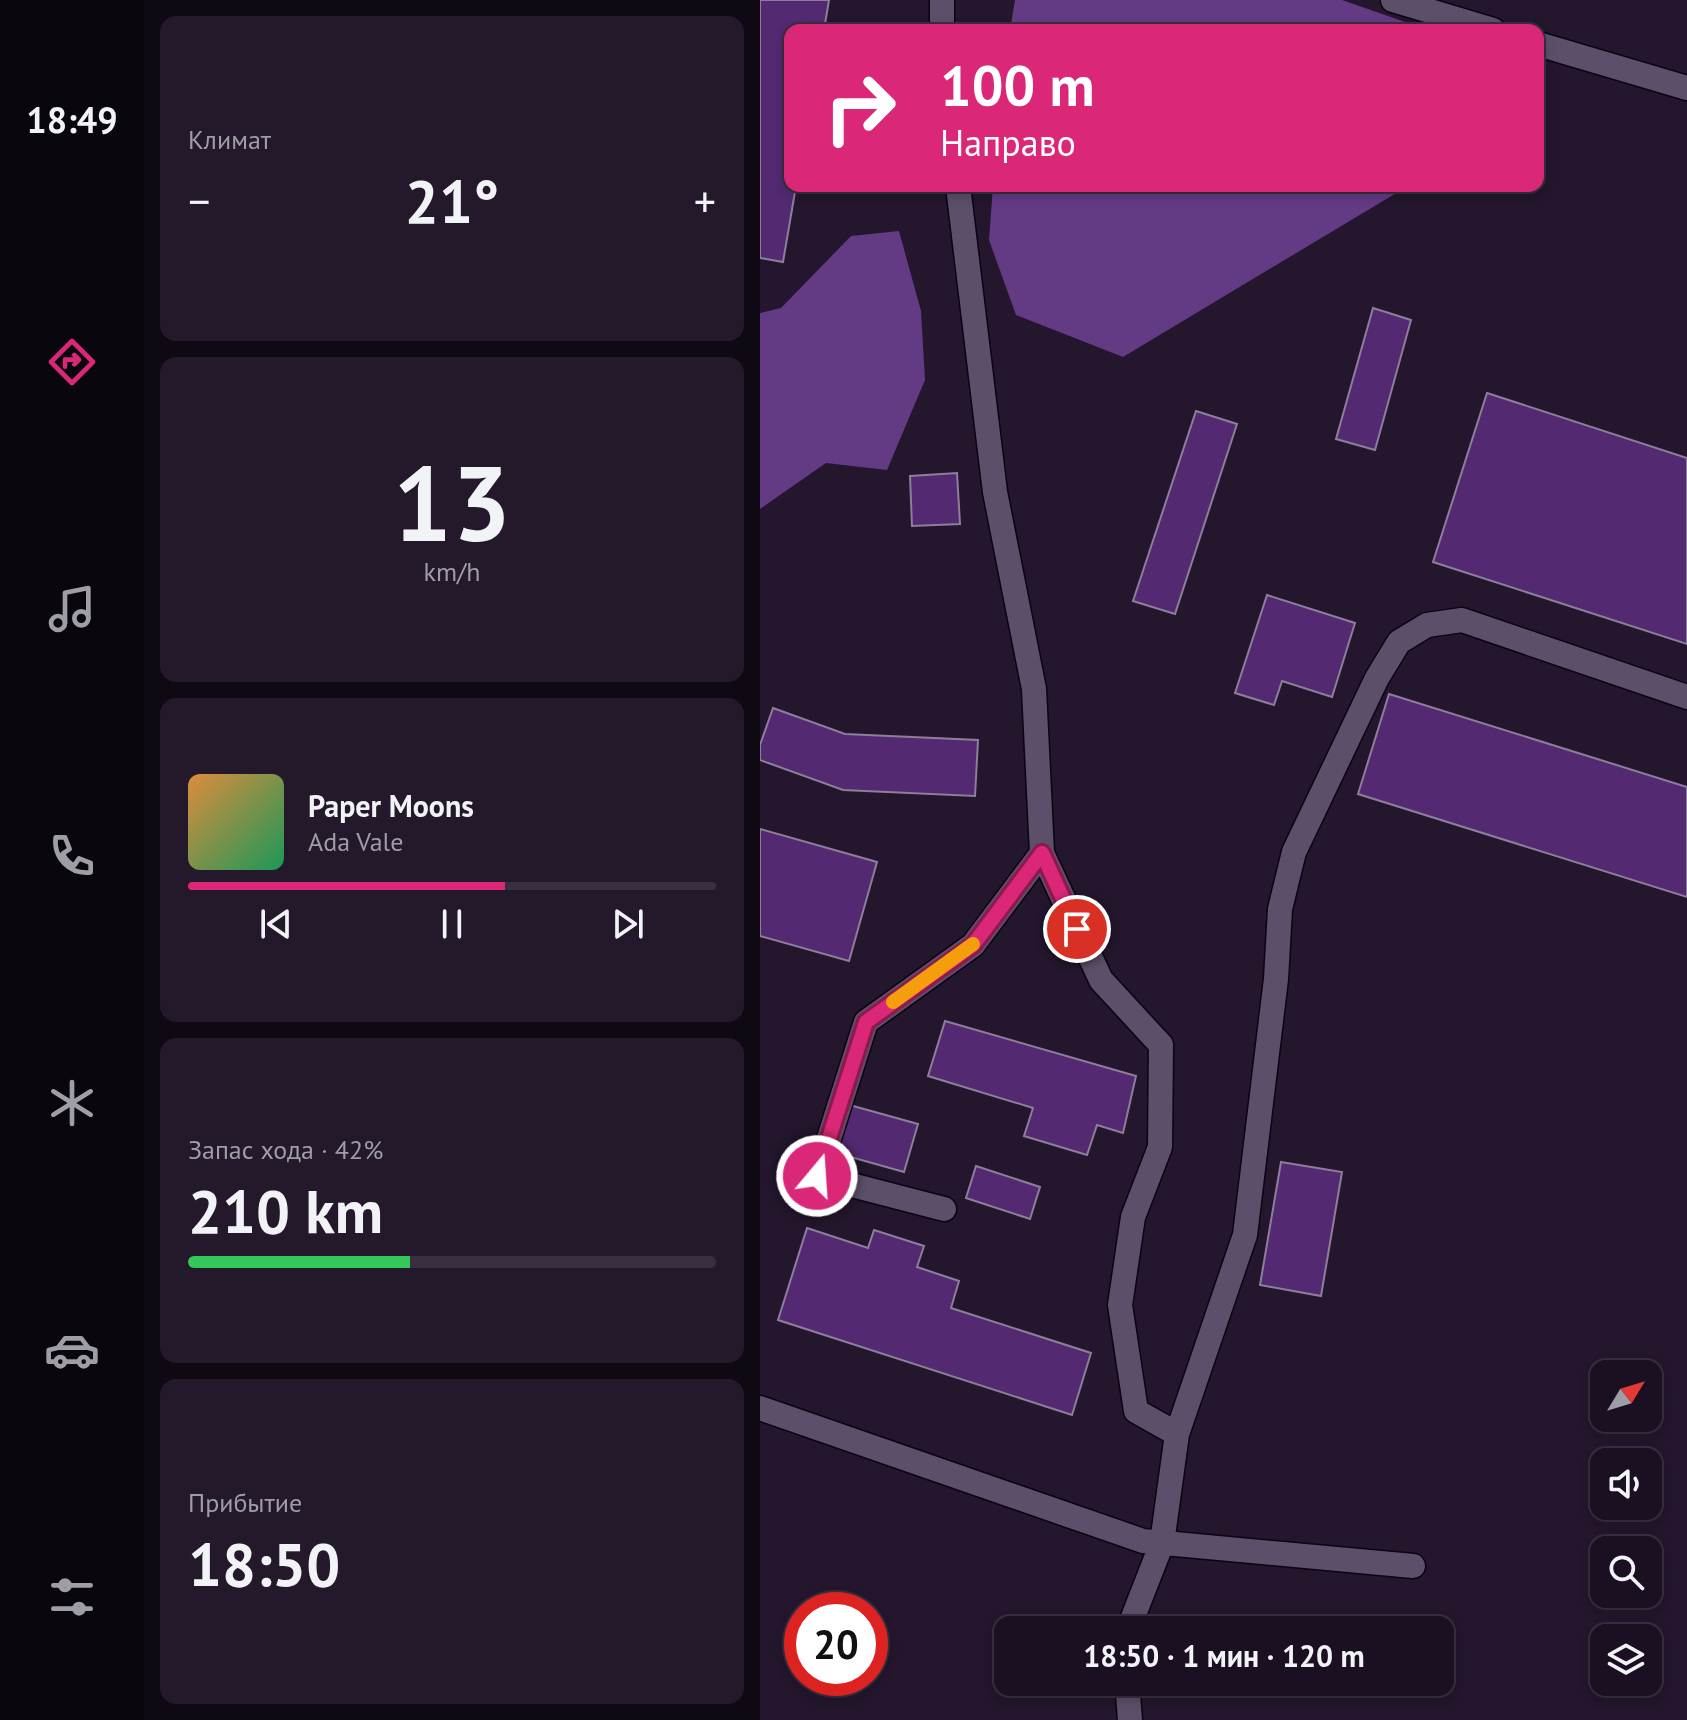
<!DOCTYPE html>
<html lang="ru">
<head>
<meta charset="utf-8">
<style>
  :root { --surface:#1a1022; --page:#23192a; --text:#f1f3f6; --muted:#9f9da5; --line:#383040; --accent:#db2777 }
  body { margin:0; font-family:"PT Sans",sans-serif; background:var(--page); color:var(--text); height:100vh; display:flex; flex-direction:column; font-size:30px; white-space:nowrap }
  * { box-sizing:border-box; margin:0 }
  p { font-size:26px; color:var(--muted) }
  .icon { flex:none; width:44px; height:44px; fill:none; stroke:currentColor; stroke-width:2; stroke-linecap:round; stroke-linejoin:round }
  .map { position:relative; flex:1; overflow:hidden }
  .drawer { display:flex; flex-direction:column; gap:16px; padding:16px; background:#0e0913; width:616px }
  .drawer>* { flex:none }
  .guide { position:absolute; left:24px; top:24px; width:760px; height:168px; border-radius:16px; box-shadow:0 4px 12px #0003,0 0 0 2px var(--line); background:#db2777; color:#fff; overflow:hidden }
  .needle { width:52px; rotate:52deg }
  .fabs { position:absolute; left:830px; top:1360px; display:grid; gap:16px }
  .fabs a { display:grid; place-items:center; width:72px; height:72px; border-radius:16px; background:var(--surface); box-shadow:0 4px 12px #0003,0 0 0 2px var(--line); font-size:40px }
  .speed { position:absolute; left:24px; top:1592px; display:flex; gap:16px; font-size:40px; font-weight:700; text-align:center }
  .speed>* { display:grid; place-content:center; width:104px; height:104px; border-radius:50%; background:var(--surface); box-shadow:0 4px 12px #0003,0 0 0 2px var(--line); line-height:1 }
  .speed .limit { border:12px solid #d22; background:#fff; color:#111 }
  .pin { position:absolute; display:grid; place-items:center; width:68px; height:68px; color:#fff; margin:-34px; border:4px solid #fff; border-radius:50%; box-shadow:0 2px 8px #0007 }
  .me { position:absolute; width:88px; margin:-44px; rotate:18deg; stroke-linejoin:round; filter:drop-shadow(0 0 6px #0008) }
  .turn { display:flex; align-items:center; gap:28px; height:168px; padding:0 24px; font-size:36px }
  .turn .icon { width:104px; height:104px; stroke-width:2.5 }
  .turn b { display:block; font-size:56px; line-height:68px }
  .big { font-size:60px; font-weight:600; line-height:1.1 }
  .drawer .tile { flex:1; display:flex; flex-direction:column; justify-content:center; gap:12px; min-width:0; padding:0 28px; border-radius:16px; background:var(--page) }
  .drawer .dial { align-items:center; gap:0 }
  .dial b { font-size:104px; line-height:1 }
  .song { display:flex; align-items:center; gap:24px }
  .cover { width:96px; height:96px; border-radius:12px; background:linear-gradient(135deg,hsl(30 70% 55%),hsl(150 70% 35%)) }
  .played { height:8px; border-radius:4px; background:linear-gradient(90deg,var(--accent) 60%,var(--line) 60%) }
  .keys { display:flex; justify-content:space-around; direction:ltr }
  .heat { display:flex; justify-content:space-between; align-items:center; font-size:44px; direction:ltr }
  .charge { height:12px; border-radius:6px; background:linear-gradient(90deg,#34c759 42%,var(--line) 0) }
  .trip { position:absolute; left:234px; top:1616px; width:460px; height:80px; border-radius:16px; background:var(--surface); box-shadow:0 4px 12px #0003,0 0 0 2px var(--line); font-weight:600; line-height:80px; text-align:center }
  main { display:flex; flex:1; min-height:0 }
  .tabs { display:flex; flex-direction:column; width:144px; justify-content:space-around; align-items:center; background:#0a060e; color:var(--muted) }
  .tabs .icon { width:56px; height:56px }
  .tabs .active { color:var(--accent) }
  .tabs b { font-size:36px; color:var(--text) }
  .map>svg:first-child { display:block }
</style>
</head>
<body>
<main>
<nav class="tabs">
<b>18:49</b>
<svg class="icon active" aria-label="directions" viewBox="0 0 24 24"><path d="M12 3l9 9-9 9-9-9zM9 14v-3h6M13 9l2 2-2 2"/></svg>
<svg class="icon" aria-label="music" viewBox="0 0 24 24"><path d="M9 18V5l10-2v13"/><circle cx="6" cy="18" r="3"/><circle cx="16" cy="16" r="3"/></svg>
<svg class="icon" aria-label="phone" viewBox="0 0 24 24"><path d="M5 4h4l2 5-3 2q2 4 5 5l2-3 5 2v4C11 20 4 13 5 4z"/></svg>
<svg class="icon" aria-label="climate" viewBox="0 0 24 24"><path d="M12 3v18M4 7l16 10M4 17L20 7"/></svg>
<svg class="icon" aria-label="car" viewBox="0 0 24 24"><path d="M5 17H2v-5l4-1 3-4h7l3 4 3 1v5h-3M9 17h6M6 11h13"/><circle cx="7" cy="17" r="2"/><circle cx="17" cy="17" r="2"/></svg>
<svg class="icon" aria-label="filters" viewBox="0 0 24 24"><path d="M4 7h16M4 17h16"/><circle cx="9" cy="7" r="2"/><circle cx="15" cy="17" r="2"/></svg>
</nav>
<section class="drawer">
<div class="tile"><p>Климат</p>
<div class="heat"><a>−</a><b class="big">21°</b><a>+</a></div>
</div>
<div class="tile dial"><b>13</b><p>km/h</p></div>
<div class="tile">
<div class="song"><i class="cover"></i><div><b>Paper Moons</b><p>Ada Vale</p></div></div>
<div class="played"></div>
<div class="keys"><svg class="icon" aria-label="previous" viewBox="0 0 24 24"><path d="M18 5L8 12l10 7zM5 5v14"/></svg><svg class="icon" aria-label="pause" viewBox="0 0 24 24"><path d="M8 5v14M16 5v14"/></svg><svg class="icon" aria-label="next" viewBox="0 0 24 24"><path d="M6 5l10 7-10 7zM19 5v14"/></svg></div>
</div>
<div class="tile"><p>Запас хода · 42%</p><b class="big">210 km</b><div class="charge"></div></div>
<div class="tile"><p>Прибытие</p><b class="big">18:50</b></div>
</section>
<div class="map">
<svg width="927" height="1720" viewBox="0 0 927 1720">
  <rect width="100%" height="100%" fill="#23162d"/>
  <path fill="#633a84" d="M255,0H582L668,30H250Z
    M233,186H648L363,357L256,315L229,240Z
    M139,231L161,311L165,380L127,470L66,463L0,509V313L21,308L91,236Z"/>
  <path fill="#532972" stroke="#8d7e9b" stroke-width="2" d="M0,0H69L64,30H30V186H36L23,262L0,258Z
    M613,308L651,320L615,450L576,439Z
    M727,393L927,458V644L673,562Z
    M436,411L477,424L415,614L373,601Z
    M197,473L200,524L152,526L150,476Z
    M507,595L595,623L572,697L522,681L514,705L475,693Z
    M629,694L927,787V897L598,794Z
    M13,708L85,734L218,740L215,796L83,790L0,760V745Z
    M0,829L117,862L89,961L0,936Z
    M185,1021L376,1076L363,1133L337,1125L327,1155L264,1136L273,1108L168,1076Z
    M86,1104L158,1124L144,1172L73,1152Z
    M521,1162L582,1172L561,1296L500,1285Z
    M216,1166L280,1187L270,1219L206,1198Z
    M47,1228L108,1248L114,1230L164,1246L157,1267L199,1281L191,1308L331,1353L312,1415L18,1320Z"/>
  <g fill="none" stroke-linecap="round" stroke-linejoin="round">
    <g stroke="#0c0315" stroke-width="27">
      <path id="minor" d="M182,0V30
        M633,0L733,30
        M778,44L927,88
        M282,853L341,980L401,1045L400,1147L373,1217L360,1305L376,1411L417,1434L402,1543L368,1630
        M184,1209L57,1176L106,1022L213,945L282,853L274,689L235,492L198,186
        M0,1408L383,1541L653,1566
        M417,1434L485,1235L516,979L520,909L534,852L617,678L639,642L667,625L702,620L927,697
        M367,1682L370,1720"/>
    </g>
    <use href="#minor" stroke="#5c4f69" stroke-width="24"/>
  </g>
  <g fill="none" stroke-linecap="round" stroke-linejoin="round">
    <g stroke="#8e194d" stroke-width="20">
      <path id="route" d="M57,1176L106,1022L213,945L282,853L317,929"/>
    </g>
    <use href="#route" stroke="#db2777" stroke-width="14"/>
    <path stroke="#f59e0b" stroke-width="14" d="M133,1002L213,944"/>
  </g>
</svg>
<div class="fabs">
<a><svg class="needle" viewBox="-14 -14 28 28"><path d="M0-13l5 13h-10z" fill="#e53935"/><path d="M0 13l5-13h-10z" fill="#9f9da5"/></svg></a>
<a><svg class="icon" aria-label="sound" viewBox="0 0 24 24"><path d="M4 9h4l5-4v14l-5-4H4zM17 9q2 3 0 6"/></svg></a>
<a><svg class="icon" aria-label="search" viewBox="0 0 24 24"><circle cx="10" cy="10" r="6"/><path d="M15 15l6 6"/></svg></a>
<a><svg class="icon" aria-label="layers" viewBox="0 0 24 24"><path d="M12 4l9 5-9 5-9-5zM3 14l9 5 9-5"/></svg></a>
</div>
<div class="speed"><div class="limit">20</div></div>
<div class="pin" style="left:317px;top:929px;background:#d93025"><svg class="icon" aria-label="arrive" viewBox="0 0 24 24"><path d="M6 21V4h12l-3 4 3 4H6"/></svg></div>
<svg class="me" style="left:57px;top:1176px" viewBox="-20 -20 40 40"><circle r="17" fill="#db2777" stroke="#fff" stroke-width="3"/><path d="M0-11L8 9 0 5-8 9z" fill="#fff"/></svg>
<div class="trip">18:50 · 1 мин · 120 m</div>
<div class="guide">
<div class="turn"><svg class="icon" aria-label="right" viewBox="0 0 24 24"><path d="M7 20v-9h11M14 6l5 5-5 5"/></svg><div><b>100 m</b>Направо</div></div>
</div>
</div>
</main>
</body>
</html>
